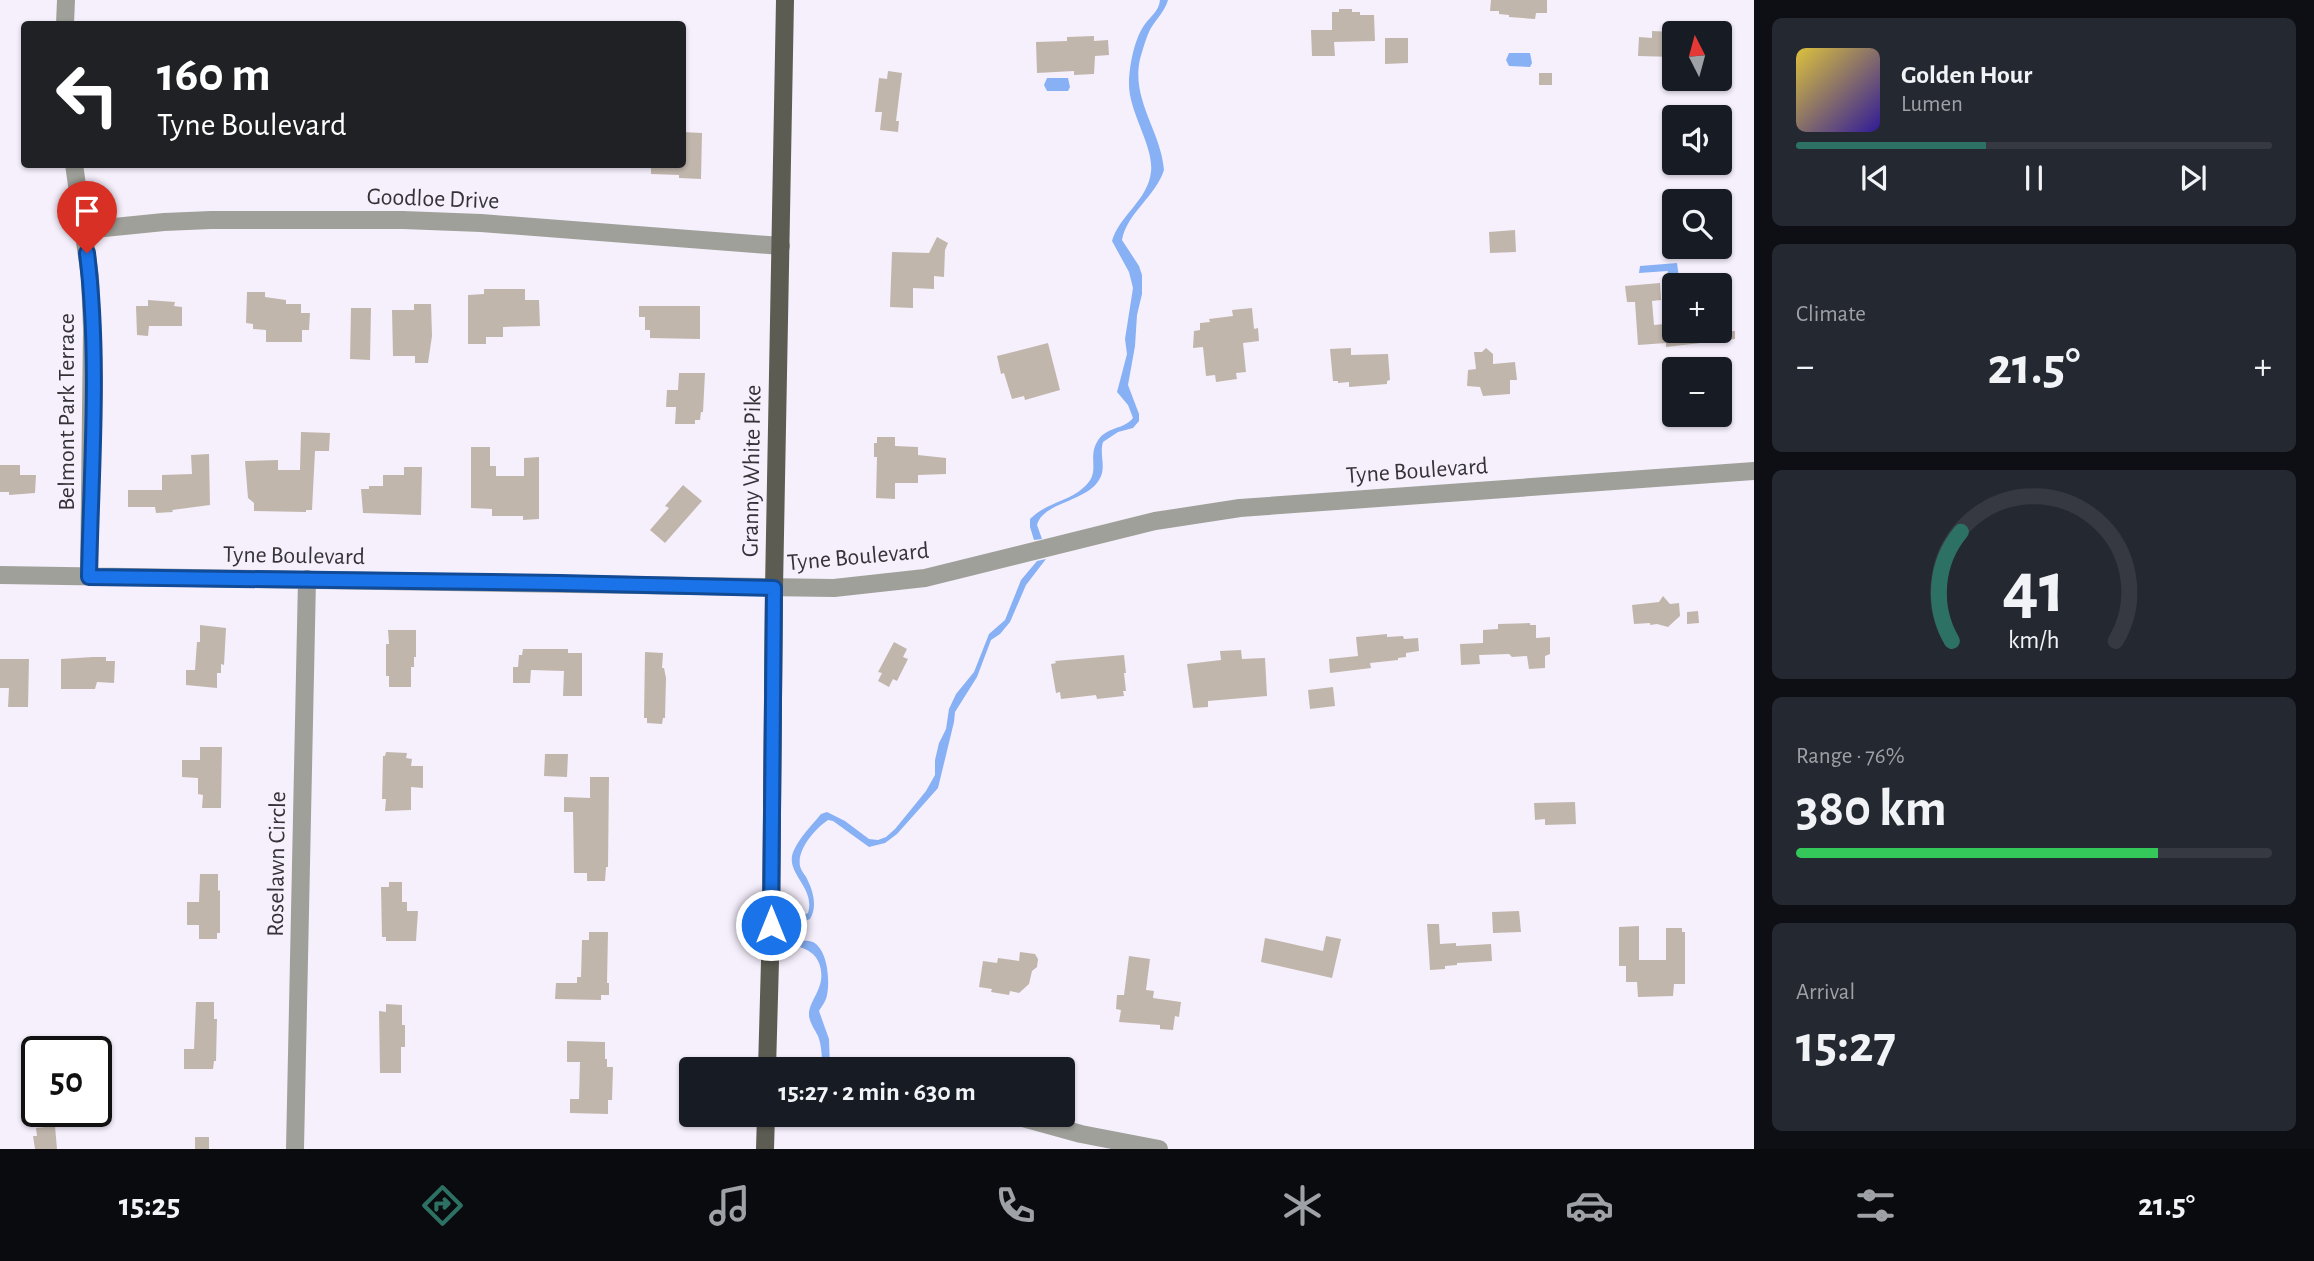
<!DOCTYPE html>
<html lang="en">
<head>
<meta charset="utf-8">
<style>
  :root { --surface:#171b24; --page:#242831; --text:#f1f3f6; --muted:#9ea1a6; --line:#363941; --accent:#2d7164 }
  body { margin:0; font-family:"Alegreya Sans",sans-serif; background:var(--page); color:var(--text); height:100vh; display:flex; flex-direction:column; font-size:26px; white-space:nowrap }
  * { box-sizing:border-box; margin:0 }
  p { font-size:23px; color:var(--muted) }
  .icon { flex:none; width:38px; height:38px; fill:none; stroke:currentColor; stroke-width:2; stroke-linecap:round; stroke-linejoin:round }
  .map { position:relative; flex:1; overflow:hidden }
  .details { display:flex; flex-direction:column; gap:18px; padding:18px; background:#0d0f14; width:560px }
  .details>* { flex:none }
  .guide { position:absolute; left:21px; top:21px; width:665px; height:147px; border-radius:7px; box-shadow:0 2px 5px #0004; background:#202124; color:#fff; overflow:hidden }
  .needle { width:46px; rotate:354deg }
  .buttons { position:absolute; left:1662px; top:21px; display:grid; gap:14px }
  .buttons a { display:grid; place-items:center; width:70px; height:70px; border-radius:7px; background:var(--surface); box-shadow:0 2px 5px #0004; font-size:35px }
  .speed { position:absolute; left:21px; top:1036px; display:flex; gap:14px; font-size:35px; font-weight:700; text-align:center }
  .speed>* { display:grid; place-content:center; width:91px; height:91px; border-radius:50%; background:var(--surface); box-shadow:0 2px 5px #0004; line-height:1 }
  .speed .limit { border:4px solid #111; border-radius:10px; background:#fff; color:#111 }
  .pin { position:absolute; display:grid; place-items:center; width:60px; height:60px; color:#fff; margin:-72px -30px; border-radius:50% 50% 50% 0; rotate:-45deg; box-shadow:0 0 7px #0007 }
  .pin .icon { rotate:45deg }
  .me { position:absolute; width:77px; margin:-38px; rotate:0deg; stroke-linejoin:round; filter:drop-shadow(0 0 5px #0008) }
  .turn { display:flex; align-items:center; gap:24px; height:147px; padding:0 21px; font-size:32px }
  .turn .icon { width:91px; height:91px; stroke-width:2.5 }
  .turn b { display:block; font-size:49px; line-height:60px }
  .big { font-size:52px; font-weight:700; line-height:1.1 }
  .details .card { flex:1; display:flex; flex-direction:column; justify-content:center; gap:10px; min-width:0; padding:0 24px; border-radius:10px; background:var(--page) }
  .details .dial { align-items:center; gap:0 }
  .dial svg { height:182px; overflow:visible; fill:none; stroke:var(--line); stroke-width:7; stroke-linecap:round; text-anchor:middle }
  .dial text { fill:var(--text); stroke:none }
  .song { display:flex; align-items:center; gap:21px }
  .cover { width:84px; height:84px; border-radius:10px; background:linear-gradient(135deg,hsl(50 70% 55%),hsl(250 70% 35%)) }
  .played { height:7px; border-radius:4px; background:linear-gradient(90deg,var(--accent) 40%,var(--line) 40%) }
  .keys { display:flex; justify-content:space-around; direction:ltr }
  .heat { display:flex; justify-content:space-between; align-items:center; font-size:38px; direction:ltr }
  .charge { height:10px; border-radius:5px; background:linear-gradient(90deg,#34c759 76%,var(--line) 0) }
  .trip { position:absolute; left:679px; top:1057px; width:396px; height:70px; border-radius:7px; background:var(--surface); box-shadow:0 2px 5px #0004; font-weight:700; line-height:70px; text-align:center }
  .tab-bar { display:flex; height:112px; justify-content:space-around; align-items:center; background:#090b0e; color:var(--muted) }
  .tab-bar .icon { width:49px; height:49px }
  .tab-bar .active { color:var(--accent) }
  .tab-bar b { font-size:32px; color:var(--text) }
  main { display:flex; flex:1; min-height:0 }
  .map>svg:first-child { display:block }
</style>
</head>
<body>
<main>
<div class="map">
<svg width="1754" height="1149" viewBox="0 0 1754 1149">
  <rect width="100%" height="100%" fill="#f6f0fd"/>
  <path fill="#87b1f4" d="M1160,0H1168C1165,11 1157,18 1151,28C1146,37 1143,49 1140,59C1131,100 1161,131 1164,170C1156,196 1127,213 1122,240L1139,266L1142,275V294L1137,315L1135,346L1128,385L1139,414V421L1133,428L1118,432L1103,442C1099,455 1107,468 1099,480C1086,502 1043,502 1037,525L1042,539L1034,540L1030,527V519C1047,502 1068,502 1083,488C1102,473 1087,459 1097,442C1106,426 1124,430 1133,418L1128,405L1117,392L1127,354L1125,339L1133,288L1129,272L1112,241C1119,216 1148,200 1151,172C1154,146 1129,113 1129,84C1129,67 1134,41 1143,27C1149,17 1159,12 1160,0Z
    M1509,53H1530L1532,63L1530,67L1509,66L1506,60Z
    M1047,78H1068L1070,87L1068,91H1047L1044,85Z
    M1677,263L1680,285L1669,286V280L1666,279L1668,271L1639,273L1640,266Z
    M1046,559L1026,585L1010,622L1000,634L991,640L977,677L955,712L954,722L938,788L897,834L885,843L869,847L833,821L828,820C815,829 797,849 800,866C802,873 806,875 808,881C814,893 817,908 810,919L797,924L793,935L796,940C802,941 808,940 813,942C828,950 830,981 827,995C826,1001 822,1006 819,1011L829,1039L830,1069H822C822,1059 822,1046 818,1036C815,1030 810,1023 809,1016C808,999 828,988 819,963C811,942 785,952 788,930C790,920 800,917 808,913C816,886 783,873 794,850C800,837 812,825 821,814L827,812L845,821L869,839L878,840L886,837L895,829L913,807L926,791L935,775V760L939,743L946,729L949,709L956,694L974,672L989,634L1005,620L1021,580L1037,561Z"/>
  <path fill="#c1b6ac" d="M1491,0H1547V13H1536L1535,19L1509,17V15L1499,14V11H1490Z
    M1339,9H1352V12H1360V15H1374L1375,41L1334,42L1335,56H1312L1311,30H1332V12H1339Z
    M1652,31L1675,32V57L1638,56L1639,37L1652,38Z
    M1094,36V41L1108,40L1109,55L1095,56L1094,74L1074,75V71L1037,73L1036,42L1067,41V37Z
    M1385,38H1408V63L1385,64Z
    M888,71L902,73L896,121H899L898,132L880,130L882,112H875L879,78L887,79Z
    M1539,73H1552V85H1539Z
    M682,132L702,133L701,179L679,178V175L651,174V164H682Z
    M1515,230L1516,252L1490,253L1489,232Z
    M937,237L948,243L945,250L944,277L934,276V289L913,288V308L890,307L892,252L929,253Z
    M1660,283L1661,300L1652,301L1654,325L1675,323V331H1735V339L1666,347V343L1638,345L1635,302H1627L1625,286Z
    M484,289H525V300H539L540,326L503,327V337H486V344H468V295L484,294Z
    M247,292H265V297L286,300V304H301V313H310L309,330H302V342H266V330L253,329V324L246,323Z
    M148,300L175,302L174,306L182,307V326H149L148,336L137,335L136,306H148Z
    M414,304H431L432,336L428,363H415V356H393L392,310H414Z
    M639,306H700V339L650,338V330H645V317H639Z
    M351,308H371L370,360L350,359Z
    M1252,308L1254,329L1258,328L1259,341L1243,343L1246,372L1236,373L1237,379L1216,382L1215,375L1206,376L1203,347L1193,348L1194,331L1200,330V323L1210,322L1209,319L1233,316L1232,310Z
    M1048,343L1060,390L1025,400L1024,396L1012,399L1004,373L1001,374L997,356Z
    M1351,348V355L1388,354L1390,380L1387,381V384L1349,387V382L1338,383V381H1333L1330,349Z
    M1486,348L1493,354V364L1515,362L1517,380H1510V394L1483,396L1480,387L1467,386L1468,370L1476,369L1474,352H1482Z
    M679,373H705L703,412H701L700,420H695V424H675L676,407H666L667,390H678Z
    M301,432L330,433L329,451H315L312,510H306V512L254,511V503L248,498L245,461L278,460V470H300Z
    M877,437H895V446L918,447V455L946,458V474L918,475V483H895V499L876,498L877,457H874V443H877Z
    M471,447H490V466H496V476H524V458L539,457V519L523,520V516H492V509L471,508Z
    M209,454L210,505L172,510L173,512L156,513L155,507H128V490H162V475L192,474L191,455Z
    M0,465H20V475H36L35,493L9,495V492H0Z
    M404,467H422L421,515L363,513L361,489H369V486H383V475H404Z
    M683,485L702,501L665,543L650,530L669,508L665,506Z
    M1663,596L1670,604L1679,603L1680,616L1668,627L1657,624L1650,625V623L1634,624L1632,605L1659,602Z
    M1698,611L1699,623L1687,624V612Z
    M1530,623V625H1536V638L1550,637V654L1545,656V668L1529,669L1527,656L1512,657L1509,654L1479,655L1480,664L1461,665L1460,644L1483,643V630L1498,629V624Z
    M200,625L226,628L224,665L221,664V673H217V688L186,685V670H195L197,642H200Z
    M388,630H416V657H414V667H411V687H389V676H386V644H389Z
    M1387,634V637L1403,636L1404,639L1418,638L1419,651L1406,653V657L1398,658V660L1370,663L1371,668L1330,673L1329,659L1358,656L1356,637Z
    M894,642L907,649L903,657L908,659L897,681L893,679L889,687L878,681L882,673L878,672Z
    M523,649H568V653H582V696H563L564,671L531,670L530,683H513V667H518L519,655H522Z
    M1241,650L1242,659L1265,658L1267,696L1208,701V707L1193,708L1187,664L1221,660L1220,651Z
    M645,652L663,653L662,668H664L666,678L665,718H663L662,724L647,723V718H644Z
    M1124,655L1126,673H1124L1126,691H1123L1124,696L1097,699L1096,695L1061,699L1060,692L1056,693L1051,664L1056,663L1055,661Z
    M93,657H106V661H115L114,683L97,682L95,689H61V659Z
    M0,659H29L28,707H8L9,688H0Z
    M1333,687L1335,706L1310,709L1308,690Z
    M200,747H222L221,808H202L203,795L198,794V778L182,777V760H200Z
    M386,752L407,753L406,758L412,759L411,766H423V788L411,787V810L385,811L386,799H382L383,756H385Z
    M545,754H568L567,777L544,776Z
    M590,777H609L608,867H606L605,881H587V873H574L573,812H564V797L590,798Z
    M1575,802L1576,824L1545,825V819L1535,820L1534,803Z
    M200,874H218V891L220,890V933H217V939H199V925H187V902H199Z
    M389,882H402V902H407V911H418L416,941H386V937H382L381,887H389Z
    M1519,911L1521,932L1493,933L1492,912Z
    M1427,924H1439L1440,944L1456,943V946L1491,944L1492,961L1457,963V965L1445,966V969L1430,970Z
    M1639,926V960H1666V928H1682V932H1685V984H1674L1673,996L1638,997L1637,982H1626V966H1619V927Z
    M589,932H608L607,983H609V995H601V1000L555,999L556,983H577V977H581L582,940H589Z
    M1326,936L1341,939L1332,978L1261,962L1265,938L1323,951Z
    M1020,952L1035,954L1038,959L1037,967L1032,971L1029,984L1019,993L1010,991L1009,995L991,992L992,989L979,987L983,961L997,963L998,958L1019,961Z
    M1129,956L1150,959L1146,990L1154,991L1153,998L1181,1002L1179,1017L1175,1016L1173,1030L1160,1029V1025L1119,1022L1121,1010L1116,1009L1117,995H1124Z
    M196,1002H214V1019H217L216,1061H214L213,1069H184V1049H194Z
    M386,1004L402,1005V1025H405V1047H401V1073H380L379,1011L386,1012Z
    M567,1041L605,1042V1059H607V1067H613L612,1100H608V1114L570,1113V1099H579L580,1062H567Z
    M55,1126L57,1149H35L33,1136H37L36,1128Z
    M195,1137H209V1149H195Z"/>
  <g fill="none" stroke-linecap="round" stroke-linejoin="round">
    <path stroke="#a0a09a" stroke-width="18" d="M65,24L66,0
      M74,164L90,277L92,329L89,577
      M84,230L164,222L211,220H403L481,223L781,246
      M0,575L834,588L925,578L1155,521L1240,508L1754,471
      M1012,1115L1081,1134L1159,1149
      M295,1149L307,579"/>
    <path stroke="#5d5c52" stroke-width="18" d="M767,1069L771,925L774,588L785,0
      M765,1149L766,1115"/>
  </g>
  <g fill="none" stroke-linecap="round" stroke-linejoin="round">
    <g stroke="#114b97" stroke-width="18">
      <path id="route" d="M87,253C100,360 91,470 89,577L560,583L774,588L771,925"/>
    </g>
    <use href="#route" stroke="#1a73e8" stroke-width="12"/>
  </g>
  <g text-anchor="middle" stroke-width="5" stroke-linejoin="round" paint-order="stroke">
    <g font-size="24" fill="#353338" stroke="#f6f0fd">
      <text transform="translate(433 198) rotate(2)" y="8">Goodloe Drive</text>
      <text transform="translate(66 412) rotate(-90)" y="8">Belmont Park Terrace</text>
      <text transform="translate(1417 470) rotate(-4)" y="8">Tyne Boulevard</text>
      <text transform="translate(751 471) rotate(-89)" y="8">Granny White Pike</text>
      <text transform="translate(294 555) rotate(1)" y="8">Tyne Boulevard</text>
      <text transform="translate(858 556) rotate(-5)" y="8">Tyne Boulevard</text>
      <text transform="translate(276 864) rotate(-89)" y="8">Roselawn Circle</text>
    </g>
  </g>
</svg>
<div class="buttons">
<a><svg class="needle" viewBox="-14 -14 28 28"><path d="M0-13l5 13h-10z" fill="#e53935"/><path d="M0 13l5-13h-10z" fill="#9ea1a6"/></svg></a>
<a><svg class="icon" aria-label="sound" viewBox="0 0 24 24"><path d="M4 9h4l5-4v14l-5-4H4zM17 9q2 3 0 6"/></svg></a>
<a><svg class="icon" aria-label="search" viewBox="0 0 24 24"><circle cx="10" cy="10" r="6"/><path d="M15 15l6 6"/></svg></a>
<a>+</a>
<a>−</a>
</div>
<div class="speed"><div class="limit">50</div></div>
<div class="pin" style="left:87px;top:253px;background:#d93025"><svg class="icon" aria-label="arrive" viewBox="0 0 24 24"><path d="M6 21V4h12l-3 4 3 4H6"/></svg></div>
<svg class="me" style="left:771px;top:925px" viewBox="-20 -20 40 40"><circle r="17" fill="#1a73e8" stroke="#fff" stroke-width="3"/><path d="M0-11L8 9 0 5-8 9z" fill="#fff"/></svg>
<div class="trip">15:27 · 2 min · 630 m</div>
<div class="guide">
<div class="turn"><svg class="icon" aria-label="left" viewBox="0 0 24 24"><path d="M17 20v-9H6M10 6l-5 5 5 5"/></svg><div><b>160 m</b>Tyne Boulevard</div></div>
</div>
</div>
<section class="details">
<div class="card">
<div class="song"><i class="cover"></i><div><b>Golden Hour</b><p>Lumen</p></div></div>
<div class="played"></div>
<div class="keys"><svg class="icon" aria-label="previous" viewBox="0 0 24 24"><path d="M18 5L8 12l10 7zM5 5v14"/></svg><svg class="icon" aria-label="pause" viewBox="0 0 24 24"><path d="M8 5v14M16 5v14"/></svg><svg class="icon" aria-label="next" viewBox="0 0 24 24"><path d="M6 5l10 7-10 7zM19 5v14"/></svg></div>
</div>
<div class="card"><p>Climate</p>
<div class="heat"><a>−</a><b class="big">21.5°</b><a>+</a></div>
</div>
<div class="card dial"><svg viewBox="0 0 100 80">
<path d="M14 69A42 42 0 1 1 86 69"/>
<path d="M14 69A42 42 0 0 1 18 21" stroke="#2d7164"/>
<text x="50" y="56" font-size="32" font-weight="700">41</text>
<text x="50" y="72" font-size="11">km/h</text>
</svg></div>
<div class="card"><p>Range · 76%</p><b class="big">380 km</b><div class="charge"></div></div>
<div class="card"><p>Arrival</p><b class="big">15:27</b></div>
</section>
</main>
<nav class="tab-bar">
<b>15:25</b>
<svg class="icon active" aria-label="directions" viewBox="0 0 24 24"><path d="M12 3l9 9-9 9-9-9zM9 14v-3h6M13 9l2 2-2 2"/></svg>
<svg class="icon" aria-label="music" viewBox="0 0 24 24"><path d="M9 18V5l10-2v13"/><circle cx="6" cy="18" r="3"/><circle cx="16" cy="16" r="3"/></svg>
<svg class="icon" aria-label="phone" viewBox="0 0 24 24"><path d="M5 4h4l2 5-3 2q2 4 5 5l2-3 5 2v4C11 20 4 13 5 4z"/></svg>
<svg class="icon" aria-label="climate" viewBox="0 0 24 24"><path d="M12 3v18M4 7l16 10M4 17L20 7"/></svg>
<svg class="icon" aria-label="car" viewBox="0 0 24 24"><path d="M5 17H2v-5l4-1 3-4h7l3 4 3 1v5h-3M9 17h6M6 11h13"/><circle cx="7" cy="17" r="2"/><circle cx="17" cy="17" r="2"/></svg>
<svg class="icon" aria-label="filters" viewBox="0 0 24 24"><path d="M4 7h16M4 17h16"/><circle cx="9" cy="7" r="2"/><circle cx="15" cy="17" r="2"/></svg>
<b>21.5°</b>
</nav>
</body>
</html>
